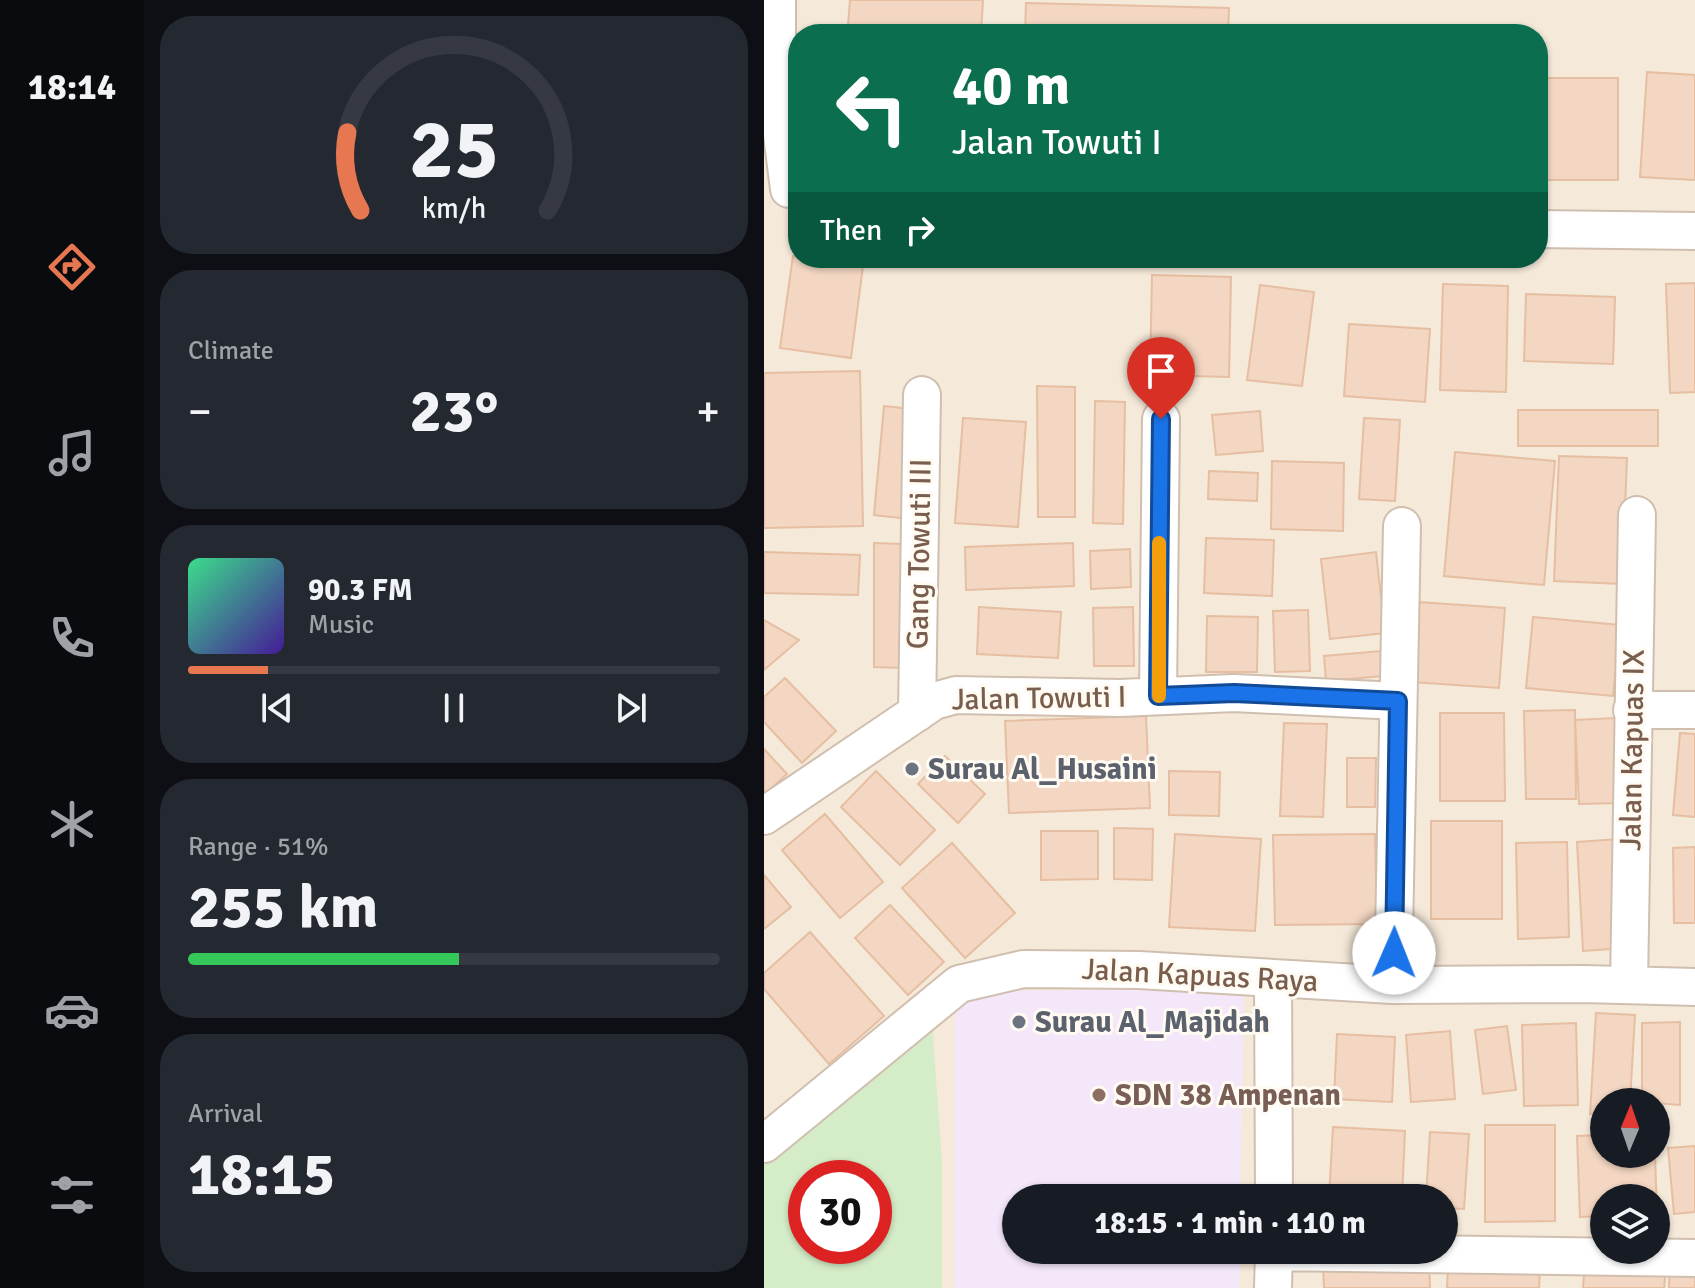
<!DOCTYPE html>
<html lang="en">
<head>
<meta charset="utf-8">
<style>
  :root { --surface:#171b24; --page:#242831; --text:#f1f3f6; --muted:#9ea1a6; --line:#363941; --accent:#e77750 }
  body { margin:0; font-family:Signika,sans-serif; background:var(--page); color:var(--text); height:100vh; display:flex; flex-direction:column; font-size:30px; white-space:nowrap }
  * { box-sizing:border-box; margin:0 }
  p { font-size:26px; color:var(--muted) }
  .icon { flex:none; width:44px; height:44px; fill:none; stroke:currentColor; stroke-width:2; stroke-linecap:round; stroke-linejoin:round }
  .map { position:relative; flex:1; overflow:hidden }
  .panel { display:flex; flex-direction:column; gap:16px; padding:16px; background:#0d0f14; width:620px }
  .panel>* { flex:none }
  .banner { position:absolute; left:24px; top:24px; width:760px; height:244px; border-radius:32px; box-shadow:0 2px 6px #0004; background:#0b6e4f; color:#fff; overflow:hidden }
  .needle { width:52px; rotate:2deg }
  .controls { position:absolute; left:826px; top:1088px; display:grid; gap:16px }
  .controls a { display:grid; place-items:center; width:80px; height:80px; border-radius:50%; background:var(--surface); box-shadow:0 2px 6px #0004; font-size:40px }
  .speed { position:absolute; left:24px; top:1160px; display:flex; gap:16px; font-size:40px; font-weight:700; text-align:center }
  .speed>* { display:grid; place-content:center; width:104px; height:104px; border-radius:50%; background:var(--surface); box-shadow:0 2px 6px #0004; line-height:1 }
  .speed .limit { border:12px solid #d22; background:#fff; color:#111 }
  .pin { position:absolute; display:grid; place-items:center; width:68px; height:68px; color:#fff; margin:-82px -34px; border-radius:50% 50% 50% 0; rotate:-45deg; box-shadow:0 0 8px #0007 }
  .pin .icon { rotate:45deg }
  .me { position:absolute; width:88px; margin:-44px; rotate:1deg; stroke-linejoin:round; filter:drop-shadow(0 0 6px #0008) }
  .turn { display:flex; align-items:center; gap:28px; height:168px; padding:0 32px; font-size:36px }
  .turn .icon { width:104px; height:104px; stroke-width:2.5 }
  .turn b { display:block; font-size:56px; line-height:68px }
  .then { display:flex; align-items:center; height:76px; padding:0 32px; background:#0003; gap:16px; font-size:30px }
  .big { font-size:60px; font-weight:700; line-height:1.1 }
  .panel .tile { flex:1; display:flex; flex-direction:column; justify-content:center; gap:12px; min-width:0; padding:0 28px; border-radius:32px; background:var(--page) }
  .panel .dial { align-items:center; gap:0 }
  .dial svg { height:208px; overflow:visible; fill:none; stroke:var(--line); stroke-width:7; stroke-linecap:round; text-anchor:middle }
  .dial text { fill:var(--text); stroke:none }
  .song { display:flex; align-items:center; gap:24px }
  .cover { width:96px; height:96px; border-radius:12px; background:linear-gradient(135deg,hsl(150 70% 55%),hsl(260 70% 35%)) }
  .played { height:8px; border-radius:4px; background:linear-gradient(90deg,var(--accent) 15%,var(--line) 15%) }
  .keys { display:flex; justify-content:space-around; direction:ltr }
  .heat { display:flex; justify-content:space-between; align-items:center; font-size:44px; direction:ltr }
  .charge { height:12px; border-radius:6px; background:linear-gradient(90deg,#34c759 51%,var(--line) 0) }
  .trip { position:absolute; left:238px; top:1184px; width:456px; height:80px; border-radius:40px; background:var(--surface); box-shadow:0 2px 6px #0004; font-weight:700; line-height:80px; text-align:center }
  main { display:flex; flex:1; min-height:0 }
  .menu { display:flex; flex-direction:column; width:144px; justify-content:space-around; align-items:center; background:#090b0e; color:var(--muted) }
  .menu .icon { width:56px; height:56px }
  .menu .current { color:var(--accent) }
  .menu b { font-size:36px; color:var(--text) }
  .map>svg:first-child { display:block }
</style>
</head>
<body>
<main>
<nav class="menu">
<b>18:14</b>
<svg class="icon current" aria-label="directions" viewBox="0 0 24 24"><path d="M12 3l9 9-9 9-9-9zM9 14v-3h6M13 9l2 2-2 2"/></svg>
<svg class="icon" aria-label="music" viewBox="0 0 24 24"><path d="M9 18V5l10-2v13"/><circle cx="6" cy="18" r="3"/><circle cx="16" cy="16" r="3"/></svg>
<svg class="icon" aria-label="phone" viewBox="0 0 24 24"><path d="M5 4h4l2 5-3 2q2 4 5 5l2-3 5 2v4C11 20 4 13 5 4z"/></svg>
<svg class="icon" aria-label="climate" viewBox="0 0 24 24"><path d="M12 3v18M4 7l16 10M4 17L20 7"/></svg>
<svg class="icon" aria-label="car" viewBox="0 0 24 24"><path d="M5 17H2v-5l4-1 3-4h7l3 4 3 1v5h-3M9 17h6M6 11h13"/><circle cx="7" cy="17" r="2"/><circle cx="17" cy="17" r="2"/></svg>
<svg class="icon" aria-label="filters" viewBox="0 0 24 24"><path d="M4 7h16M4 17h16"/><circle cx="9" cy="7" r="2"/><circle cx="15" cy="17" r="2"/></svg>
</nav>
<section class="panel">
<div class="tile dial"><svg viewBox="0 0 100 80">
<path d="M14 69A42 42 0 1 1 86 69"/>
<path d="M14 69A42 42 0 0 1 9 39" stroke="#e77750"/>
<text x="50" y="56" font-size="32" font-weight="700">25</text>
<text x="50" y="72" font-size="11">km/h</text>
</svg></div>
<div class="tile"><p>Climate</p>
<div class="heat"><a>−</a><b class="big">23°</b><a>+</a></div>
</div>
<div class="tile">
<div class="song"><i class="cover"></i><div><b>90.3 FM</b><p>Music</p></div></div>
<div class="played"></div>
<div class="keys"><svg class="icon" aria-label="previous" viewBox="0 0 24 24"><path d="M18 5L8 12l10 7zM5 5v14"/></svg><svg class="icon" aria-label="pause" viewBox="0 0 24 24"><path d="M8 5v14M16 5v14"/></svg><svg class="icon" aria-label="next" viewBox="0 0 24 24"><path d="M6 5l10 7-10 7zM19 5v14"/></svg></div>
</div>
<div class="tile"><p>Range · 51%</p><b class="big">255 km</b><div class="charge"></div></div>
<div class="tile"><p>Arrival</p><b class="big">18:15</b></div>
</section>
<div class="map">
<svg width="931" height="1288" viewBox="0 0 931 1288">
  <rect width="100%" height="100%" fill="#fdf7eb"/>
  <path fill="#f5e9d9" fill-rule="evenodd" d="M0,0H931V1288H0ZM34,34H774V258H34ZM840,1102H892V1154H840ZM42,1178H110V1246H42ZM252,1198H680V1250H252ZM840,1198H892V1250H840Z"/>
  <path fill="#f4e7fa" d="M480,989L476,1198H252V1250H476L475,1288H191V991Z"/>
  <path fill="#d5ecc8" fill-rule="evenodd" d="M168,1023L178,1162V1288H0V1157ZM42,1178H110V1246H42Z"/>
  <path fill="#f3d7c2" stroke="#e6bea2" stroke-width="2" d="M86,0H219L217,33L84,25Z
    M262,3L465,8L464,34H261Z
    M883,72L931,75V180L876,177Z
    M774,78H854V180H774Z
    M29,256L99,266L87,358L16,348Z
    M388,275L467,277L465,377L386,375Z
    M931,283V392L906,393L902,284Z
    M679,284L744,286L742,392L676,390Z
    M496,285L550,292L538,386L483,380Z
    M762,294L851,297L849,364L760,361Z
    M585,324L666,329L661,402L580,396Z
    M96,371L99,526L0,528V373Z
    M273,386L311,387V517H274Z
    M331,401L361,402L359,524L329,523Z
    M120,406L155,410L145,519L110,515Z
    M754,410H894V446H754Z
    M496,411L499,451L452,455L448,415Z
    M199,418L262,422L254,527L191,523Z
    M600,418L636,420L631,501L595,499Z
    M691,452L791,461L780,585L680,576Z
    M795,456L863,458L858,584L790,581Z
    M508,461L580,463L579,531L507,529Z
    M445,471L494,473L493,501L444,499Z
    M442,538L510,540L508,596L440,593Z
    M110,543L139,544V668L110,667Z
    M309,543L310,586L202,590L201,547Z
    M366,549L367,587L327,589L326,551Z
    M0,552L96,555L94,595L0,593Z
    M612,552L621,633L566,639L557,559Z
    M654,602L741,608L735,688L648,682Z
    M215,607L297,612L294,658L213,654Z
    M369,607L370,666H330L329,608Z
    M544,610L546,671L511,672L509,611Z
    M443,616L494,617L493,672H442Z
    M769,617L856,625L849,696L762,688Z
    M0,620L35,640L0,670Z
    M617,651L619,676L562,681L560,656Z
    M21,678L72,731L38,763L0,722V697Z
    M811,710L812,799H762L760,711Z
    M676,713H740L741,801H676Z
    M382,716L386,808L245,813L241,721Z
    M852,718L856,803L815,804L811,720Z
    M520,723L563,724L559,817L516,816Z
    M916,733L931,734V817L909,815Z
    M0,749L23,774L0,795Z
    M181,756L221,794L194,823L154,784Z
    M583,758H612L611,807H583Z
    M112,771L171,830L136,865L77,807Z
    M405,771L456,772L455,816L405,815Z
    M61,814L119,882L76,918L18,850Z
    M667,821H738V919H667Z
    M350,828L389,829L388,880L350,879Z
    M277,831H334V879L277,880Z
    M411,834L497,839L491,931L405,927Z
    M611,834L613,924L511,925L509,835Z
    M855,839L860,948L819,951L813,842Z
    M803,842L805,937L754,939L752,843Z
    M188,843L251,913L201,958L138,888Z
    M931,847V923H910L909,848Z
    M0,875L27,907L0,929Z
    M126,905L180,962L144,995L91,938Z
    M46,932L120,1016L65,1064L0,989V973Z
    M832,1013L871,1015L866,1102H840V1115L826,1114Z
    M916,1022V1105L878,1102V1023Z
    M812,1023L814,1105L760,1106L758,1025Z
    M743,1026L752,1090L719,1094L711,1030Z
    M686,1031L691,1099L647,1102L642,1035Z
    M573,1034L631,1037L628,1102L570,1099Z
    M721,1125H791V1221L721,1222Z
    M569,1127L641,1131L638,1198H565Z
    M666,1132L705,1134L700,1209L680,1208V1198H662Z
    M840,1135V1154H891L893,1215L892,1198H840V1216L816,1217L813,1136Z
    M931,1146V1212L910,1214L904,1148Z
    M821,1260L902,1268L900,1288H819Z
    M906,1261L931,1262V1288H905Z
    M665,1262L666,1288H560L559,1265Z
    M684,1267L776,1270L775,1288H683Z"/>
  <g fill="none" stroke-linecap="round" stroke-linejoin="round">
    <g stroke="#d0bfaf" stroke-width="40">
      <path id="minor" d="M13,0V95L25,189
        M774,229L931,231
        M394,696L397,419
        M868,710H931
        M153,713L158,395
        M0,816L170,701L192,695L356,698L470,693L634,701
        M509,978L510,1198
        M629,985L638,526
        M865,985L873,515
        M0,1144L195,984L259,969L375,970L629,985L820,984L931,987
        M510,1252L931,1258
        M509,1288L510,1250"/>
    </g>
    <use href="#minor" stroke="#fff" stroke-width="36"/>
  </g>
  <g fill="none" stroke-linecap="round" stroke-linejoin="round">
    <g stroke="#114b97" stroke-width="20">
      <path id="route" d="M397,419L394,696L470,693L634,701L630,953"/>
    </g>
    <use href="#route" stroke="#1a73e8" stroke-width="14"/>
    <path stroke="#f59e0b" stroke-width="14" d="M395,696V543"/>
  </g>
  <g fill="#6b7280" stroke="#fffaf2" stroke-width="3">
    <circle cx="148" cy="769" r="8"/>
    <circle cx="255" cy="1022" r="8"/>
  </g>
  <circle fill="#8d6e63" stroke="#fffaf2" stroke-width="3" cx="335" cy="1095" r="8"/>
  <g text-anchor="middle" stroke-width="6" stroke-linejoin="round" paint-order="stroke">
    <g font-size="30" fill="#795e4d" stroke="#fffaf2">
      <text transform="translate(155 554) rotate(-89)" y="10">Gang Towuti III</text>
      <text transform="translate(275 698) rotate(-1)" y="10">Jalan Towuti I</text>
      <text transform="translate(868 750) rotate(-89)" y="10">Jalan Kapuas IX</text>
      <text transform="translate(436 975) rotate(3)" y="10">Jalan Kapuas Raya</text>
    </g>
    <g font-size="30" font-weight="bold" fill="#5b616d" stroke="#fffaf2" text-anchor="start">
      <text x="164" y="779">Surau Al_Husaini</text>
      <text x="271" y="1032">Surau Al_Majidah</text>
    </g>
    <g font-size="30" font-weight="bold" fill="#785e54" stroke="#fffaf2" text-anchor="start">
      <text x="351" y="1105">SDN 38 Ampenan</text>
    </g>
  </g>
</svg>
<div class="controls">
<a><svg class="needle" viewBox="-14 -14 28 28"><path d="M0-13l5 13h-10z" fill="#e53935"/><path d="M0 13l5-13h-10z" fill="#9ea1a6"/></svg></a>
<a><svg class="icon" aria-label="layers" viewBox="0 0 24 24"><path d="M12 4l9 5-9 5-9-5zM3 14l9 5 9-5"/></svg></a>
</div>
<div class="speed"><div class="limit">30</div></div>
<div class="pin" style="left:397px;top:419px;background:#d93025"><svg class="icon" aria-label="arrive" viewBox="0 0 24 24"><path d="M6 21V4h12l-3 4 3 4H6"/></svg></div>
<svg class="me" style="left:630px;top:953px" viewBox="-20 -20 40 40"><circle r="19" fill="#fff"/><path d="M0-13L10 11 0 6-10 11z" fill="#1a73e8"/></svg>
<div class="trip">18:15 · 1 min · 110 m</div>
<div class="banner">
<div class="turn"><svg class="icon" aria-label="left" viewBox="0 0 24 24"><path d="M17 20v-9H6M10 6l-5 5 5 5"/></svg><div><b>40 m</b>Jalan Towuti I</div></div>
<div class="then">Then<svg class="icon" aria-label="right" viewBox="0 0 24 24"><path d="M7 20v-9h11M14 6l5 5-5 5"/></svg></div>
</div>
</div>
</main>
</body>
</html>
